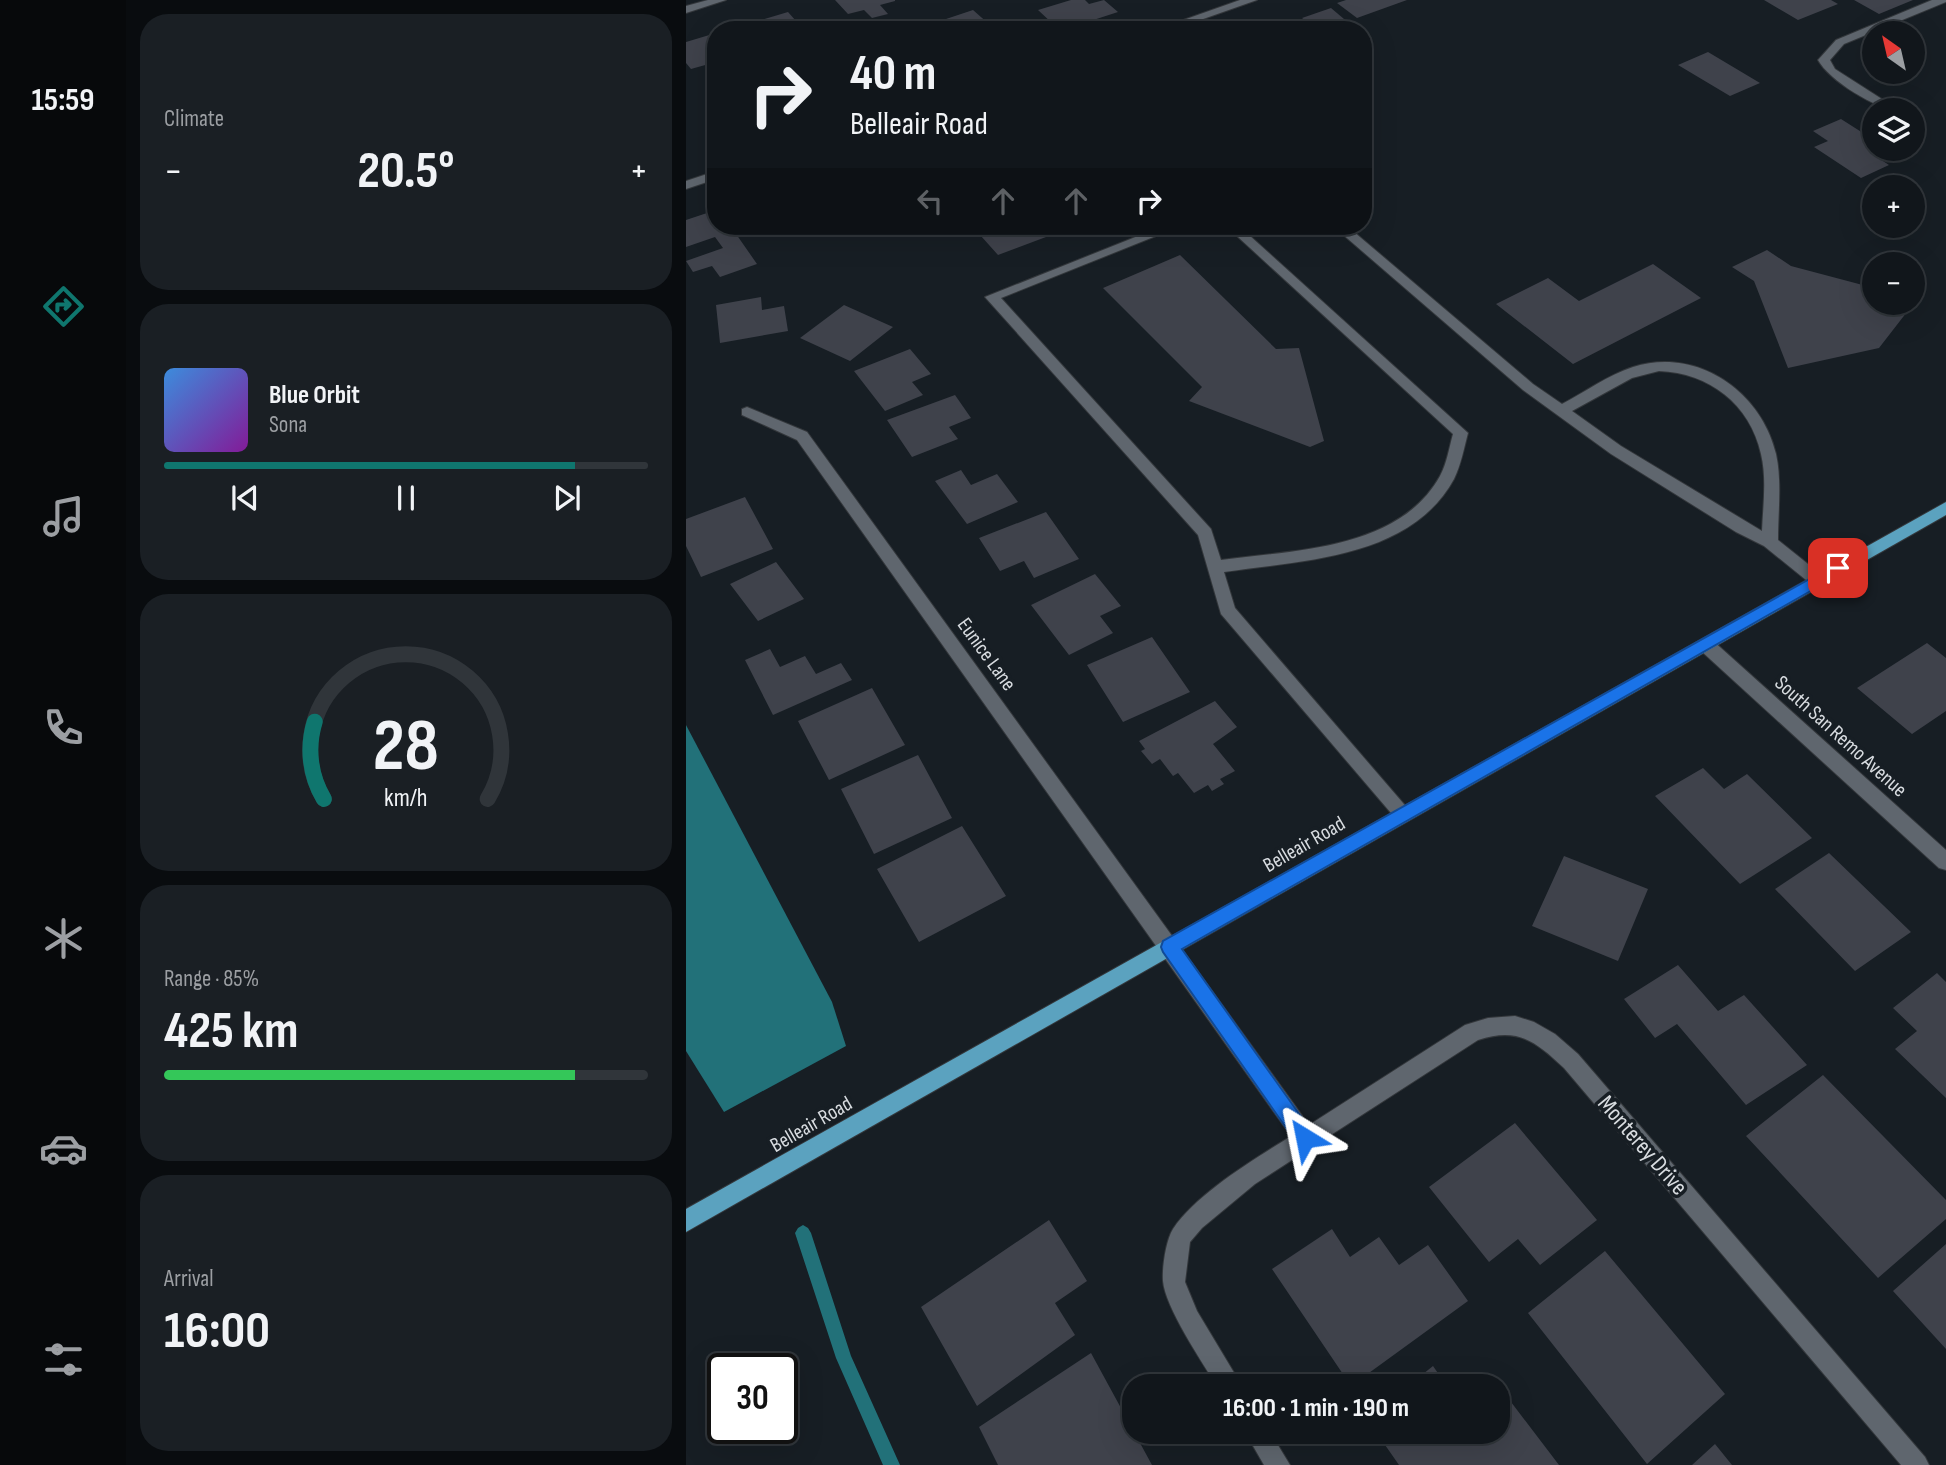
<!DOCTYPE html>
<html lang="en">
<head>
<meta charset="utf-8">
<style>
  :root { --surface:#11161b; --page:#1a1f24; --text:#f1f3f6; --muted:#9c9fa3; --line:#30353a; --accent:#0f766e }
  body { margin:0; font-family:"Sofia Sans Condensed",sans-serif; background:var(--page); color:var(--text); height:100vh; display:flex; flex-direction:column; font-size:26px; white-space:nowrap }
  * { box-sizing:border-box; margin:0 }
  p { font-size:23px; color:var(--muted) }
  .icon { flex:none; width:38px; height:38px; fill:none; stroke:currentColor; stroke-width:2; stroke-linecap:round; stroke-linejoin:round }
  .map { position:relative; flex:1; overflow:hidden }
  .side { display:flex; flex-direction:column; gap:14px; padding:14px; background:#090c0f; width:560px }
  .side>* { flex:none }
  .guide { position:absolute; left:21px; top:21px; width:665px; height:214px; border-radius:28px; box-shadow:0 7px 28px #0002,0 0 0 2px var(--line); background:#11161b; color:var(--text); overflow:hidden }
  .needle { width:46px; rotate:326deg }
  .tools { position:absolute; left:1176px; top:21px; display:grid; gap:14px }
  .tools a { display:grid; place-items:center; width:63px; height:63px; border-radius:50%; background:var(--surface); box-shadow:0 7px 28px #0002,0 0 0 2px var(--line); font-size:35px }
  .speed { position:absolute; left:21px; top:1353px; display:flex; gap:14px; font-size:35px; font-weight:700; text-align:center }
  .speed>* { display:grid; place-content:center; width:91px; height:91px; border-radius:50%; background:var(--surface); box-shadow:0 7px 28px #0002,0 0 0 2px var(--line); line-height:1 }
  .speed .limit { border:4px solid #111; border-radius:10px; background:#fff; color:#111 }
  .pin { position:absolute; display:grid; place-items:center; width:60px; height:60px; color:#fff; margin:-30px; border-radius:14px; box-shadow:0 4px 10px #0006 }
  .me { position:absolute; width:77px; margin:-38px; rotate:325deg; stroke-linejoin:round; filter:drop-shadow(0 0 5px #0008) }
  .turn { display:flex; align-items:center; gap:24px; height:147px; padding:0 28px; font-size:32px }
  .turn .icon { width:91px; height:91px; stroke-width:2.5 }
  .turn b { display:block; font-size:49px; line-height:60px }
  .lanes { display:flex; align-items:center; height:66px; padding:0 28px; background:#0003; justify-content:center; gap:35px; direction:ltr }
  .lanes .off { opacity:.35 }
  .big { font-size:52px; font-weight:700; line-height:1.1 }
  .side .widget { flex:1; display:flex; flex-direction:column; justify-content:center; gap:10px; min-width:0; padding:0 24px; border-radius:28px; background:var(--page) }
  .side .dial { align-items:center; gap:0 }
  .dial svg { height:182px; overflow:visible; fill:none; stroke:var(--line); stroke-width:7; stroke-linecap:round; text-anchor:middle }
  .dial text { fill:var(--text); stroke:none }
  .song { display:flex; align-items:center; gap:21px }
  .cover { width:84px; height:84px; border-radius:10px; background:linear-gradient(135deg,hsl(210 70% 55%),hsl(290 70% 35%)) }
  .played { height:7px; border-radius:4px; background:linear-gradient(90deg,var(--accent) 85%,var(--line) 85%) }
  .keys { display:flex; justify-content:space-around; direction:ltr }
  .heat { display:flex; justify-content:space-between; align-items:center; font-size:38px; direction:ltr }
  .charge { height:10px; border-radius:5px; background:linear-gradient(90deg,#34c759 85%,var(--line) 0) }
  .trip { position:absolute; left:436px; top:1374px; width:388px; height:70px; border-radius:28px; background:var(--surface); box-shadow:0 7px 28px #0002,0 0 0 2px var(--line); font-weight:700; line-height:70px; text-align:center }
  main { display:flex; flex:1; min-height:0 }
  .tabs { display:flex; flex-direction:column; width:126px; justify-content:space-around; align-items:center; background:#07090b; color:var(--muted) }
  .tabs .icon { width:49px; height:49px }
  .tabs .active { color:var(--accent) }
  .tabs b { font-size:32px; color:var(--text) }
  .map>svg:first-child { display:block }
</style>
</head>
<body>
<main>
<nav class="tabs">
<b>15:59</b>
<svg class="icon active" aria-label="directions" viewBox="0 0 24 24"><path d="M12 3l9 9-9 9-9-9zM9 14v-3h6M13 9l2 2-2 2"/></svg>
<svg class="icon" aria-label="music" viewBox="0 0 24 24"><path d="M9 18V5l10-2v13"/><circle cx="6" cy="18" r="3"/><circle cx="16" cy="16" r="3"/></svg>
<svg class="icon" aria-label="phone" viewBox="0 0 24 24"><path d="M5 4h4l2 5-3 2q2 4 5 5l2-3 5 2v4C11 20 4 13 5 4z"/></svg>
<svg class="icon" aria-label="climate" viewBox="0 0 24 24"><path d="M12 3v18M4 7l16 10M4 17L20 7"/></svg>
<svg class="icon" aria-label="car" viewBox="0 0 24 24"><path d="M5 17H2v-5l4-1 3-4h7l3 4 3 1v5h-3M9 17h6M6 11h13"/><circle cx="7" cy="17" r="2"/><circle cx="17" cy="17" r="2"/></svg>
<svg class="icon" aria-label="filters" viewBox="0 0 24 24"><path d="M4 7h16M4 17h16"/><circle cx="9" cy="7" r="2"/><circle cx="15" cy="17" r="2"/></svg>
</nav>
<section class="side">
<div class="widget"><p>Climate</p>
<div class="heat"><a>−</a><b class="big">20.5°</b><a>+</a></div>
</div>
<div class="widget">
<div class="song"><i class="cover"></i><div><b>Blue Orbit</b><p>Sona</p></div></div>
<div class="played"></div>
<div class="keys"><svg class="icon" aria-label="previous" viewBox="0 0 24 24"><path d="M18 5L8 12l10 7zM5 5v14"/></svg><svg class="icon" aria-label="pause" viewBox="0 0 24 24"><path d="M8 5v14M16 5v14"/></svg><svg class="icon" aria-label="next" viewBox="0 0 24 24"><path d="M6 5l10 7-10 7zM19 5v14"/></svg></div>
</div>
<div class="widget dial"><svg viewBox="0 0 100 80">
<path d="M14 69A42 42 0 1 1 86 69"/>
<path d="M14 69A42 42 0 0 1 10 35" stroke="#0f766e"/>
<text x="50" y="56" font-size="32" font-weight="700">28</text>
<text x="50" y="72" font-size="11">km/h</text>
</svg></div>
<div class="widget"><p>Range · 85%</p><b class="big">425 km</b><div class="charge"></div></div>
<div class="widget"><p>Arrival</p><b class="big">16:00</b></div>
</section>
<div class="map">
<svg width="1260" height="1465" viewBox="0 0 1260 1465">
  <rect width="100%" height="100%" fill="#171e24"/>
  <path fill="#227179" d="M0,725L146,1002L160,1046L38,1112L0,1051Z"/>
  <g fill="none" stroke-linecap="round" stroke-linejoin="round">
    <path fill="#227179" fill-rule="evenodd" d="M117,1225L122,1228L125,1233L165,1356L214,1465H197L150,1358L109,1233L112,1228Z"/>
  </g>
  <path fill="#3f424b" d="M149,0H209V1L194,5L202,14L186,18L178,10L162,14Z
    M385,0H399L403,4L418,0L432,12L389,26L381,19L367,24L352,10Z
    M660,0H721L671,18L651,3Z
    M1078,0H1145L1152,4L1112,20Z
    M1168,0H1227L1193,14Z
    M645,8L671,30H617L626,26L616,18Z
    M287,10L304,25L319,19L330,30H267L257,20Z
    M102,12L118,30L51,27Z
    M30,33V62L5,69L0,63V42Z
    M1022,52L1074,83L1044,96L992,65Z
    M1155,119L1188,140V149H1202L1188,155L1203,165L1175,178L1128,147L1142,141L1127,131Z
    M30,210V226H61L48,231L71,264L34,277L26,266L7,272L0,261L37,248L29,237L0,247V220Z
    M286,226H371L376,231L312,255Z
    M1081,250L1105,266L1188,288V303H1227V298L1231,299L1193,348L1102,368L1068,281L1046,267Z
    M494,255L590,349L613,348L638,441L624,447L503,401L516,387L417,288Z
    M967,264L1015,298L887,364L810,304L862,278L893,301Z
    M75,297L76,310L98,306L102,331L34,343L30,305Z
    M158,305L207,327L164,361L114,338Z
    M224,349L245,374L226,382L237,395L199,411L168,371Z
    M269,395L285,418L263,427L272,439L226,457L201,420Z
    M275,470L285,485L311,474L332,502L281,524L249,481Z
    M59,497L87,549L15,577L0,546V519Z
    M360,512L393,559L348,578L338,561L314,571L293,538Z
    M90,562L118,599L72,621L44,584Z
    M409,574L435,606L414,616L427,633L383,655L345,605Z
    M466,637L504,692L437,722L401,665Z
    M1241,643L1260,658V711L1226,734L1171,688Z
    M84,649L94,667L119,656L130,674L155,663L166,680L87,715L59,660Z
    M186,688L219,745L143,780L112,721Z
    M529,701L551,727L527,744L549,771L534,779L538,784L526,791L522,785L508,793L492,773L487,776L474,759L466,764L455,751L459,749L453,741Z
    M232,755L266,818L188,854L155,789Z
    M1017,768L1038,789L1061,774L1126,838L1054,884L969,796Z
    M276,826L320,896L233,942L191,869Z
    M1143,853L1225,932L1169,971L1089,889Z
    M878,856L962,889L932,961L846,926Z
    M992,965L1032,1011L1058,995L1121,1065L1060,1105L991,1024L969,1038L938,999Z
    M1251,973L1260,982V1098L1209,1049L1231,1031L1207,1008Z
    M1137,1075L1260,1200V1219L1192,1278L1060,1136Z
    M829,1123L911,1220L854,1265L832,1239L803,1262L743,1187Z
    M363,1220L401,1281L369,1303L389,1335L291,1406L235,1307Z
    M646,1229L664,1257L693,1237L713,1265L742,1245L782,1301L665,1386L586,1269Z
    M1260,1244V1349L1207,1291Z
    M919,1251L1039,1394L961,1464L842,1313Z
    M405,1353L466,1465H312L293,1427Z
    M747,1366L761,1386H722Z
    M803,1373L873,1465H713L690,1432H812V1386H786Z
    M1029,1444L1046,1465H1006Z"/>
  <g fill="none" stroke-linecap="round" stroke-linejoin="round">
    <g stroke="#33373b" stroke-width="2">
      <path id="minor" d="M22,0H40L0,13V6Z
        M554,0H571L486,30H469Z
        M1246,0H1260V2L1158,44L1144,60L1149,69L1213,110C1190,110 1143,80 1132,60L1150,40Z
        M30,171V179L0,189V181Z
        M477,226H495L315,298L525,529L535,560C608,550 713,550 754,476C761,463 763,448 767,434L540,226H553L782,433C778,448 775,465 768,479C724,559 617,560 538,572L549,608L723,810L726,815L723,820L717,823L711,820L535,614L512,535L299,297Z
        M647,226H661L847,384L876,404C899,392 922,375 947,367C1011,347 1075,391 1090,454C1096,481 1092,512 1092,540L1137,576L1139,580L1137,584H1125L1078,546L1050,532L925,454L837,390ZM973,371C1023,373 1064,404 1075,454C1081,479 1077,506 1076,531L935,446L886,411L946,378Z
        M61,407L121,432L623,1125L779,1025L802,1018L829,1016L848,1022L869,1034L892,1054L1239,1457L1243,1465H1215L878,1068C849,1041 832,1027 792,1040L569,1184L516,1228L504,1242L499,1282L511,1311L556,1386H531C516,1362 479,1307 477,1281C476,1267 480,1240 487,1229C511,1193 569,1159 605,1136L111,440L56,415V409Z
        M1019,638L1025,639L1260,850V870L1253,868L1013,649L1011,644Z
        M559,1432H584L604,1465H578Z"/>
    </g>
    <g stroke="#33373b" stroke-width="2">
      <path id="major" d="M1260,502V515L0,1232V1209Z"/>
    </g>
    <use href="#minor" fill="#5f666e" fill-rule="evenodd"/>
    <use href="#major" fill="#5ba2bf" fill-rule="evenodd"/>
  </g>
  <path fill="#1a73e8" stroke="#114b97" stroke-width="2" d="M1152,563L1160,568L1158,572L496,949L626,1132L629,1138L626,1145L619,1147L612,1145L477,952L475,947L477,941Z"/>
  <g text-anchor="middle" stroke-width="7" stroke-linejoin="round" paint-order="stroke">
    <g font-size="21" fill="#d8dce0" stroke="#171e24">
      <text transform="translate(301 654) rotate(54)" y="7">Eunice Lane</text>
      <text transform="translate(1155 736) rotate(42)" y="7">South San Remo Avenue</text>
      <text transform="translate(618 844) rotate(-30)" y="7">Belleair Road</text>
      <text transform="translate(125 1124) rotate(-30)" y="7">Belleair Road</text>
    </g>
    <g font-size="24" fill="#d8dce0" stroke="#171e24">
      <text transform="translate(957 1145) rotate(49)" y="8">Monterey Drive</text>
    </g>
  </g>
</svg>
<div class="tools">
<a><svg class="needle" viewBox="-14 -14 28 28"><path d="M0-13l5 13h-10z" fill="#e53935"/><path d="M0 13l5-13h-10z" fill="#9c9fa3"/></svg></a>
<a><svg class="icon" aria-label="layers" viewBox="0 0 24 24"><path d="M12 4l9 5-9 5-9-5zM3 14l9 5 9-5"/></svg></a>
<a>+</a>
<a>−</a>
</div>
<div class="speed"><div class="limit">30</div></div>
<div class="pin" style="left:1152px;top:568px;background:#d93025"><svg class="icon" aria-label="arrive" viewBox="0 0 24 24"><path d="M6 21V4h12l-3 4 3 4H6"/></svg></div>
<svg class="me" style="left:619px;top:1138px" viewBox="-20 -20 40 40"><path d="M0-17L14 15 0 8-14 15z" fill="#1a73e8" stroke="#fff" stroke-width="4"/></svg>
<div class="trip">16:00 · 1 min · 190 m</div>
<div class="guide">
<div class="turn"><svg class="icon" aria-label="right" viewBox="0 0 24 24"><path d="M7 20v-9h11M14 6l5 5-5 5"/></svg><div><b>40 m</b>Belleair Road</div></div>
<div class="lanes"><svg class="icon off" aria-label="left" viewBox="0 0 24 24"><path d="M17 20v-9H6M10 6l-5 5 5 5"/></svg><svg class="icon off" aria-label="ahead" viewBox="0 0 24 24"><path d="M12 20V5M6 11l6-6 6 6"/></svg><svg class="icon off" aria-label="ahead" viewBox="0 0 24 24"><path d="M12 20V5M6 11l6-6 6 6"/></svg><svg class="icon" aria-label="right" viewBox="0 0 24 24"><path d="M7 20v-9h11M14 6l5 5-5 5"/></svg></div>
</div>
</div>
</main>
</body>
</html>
